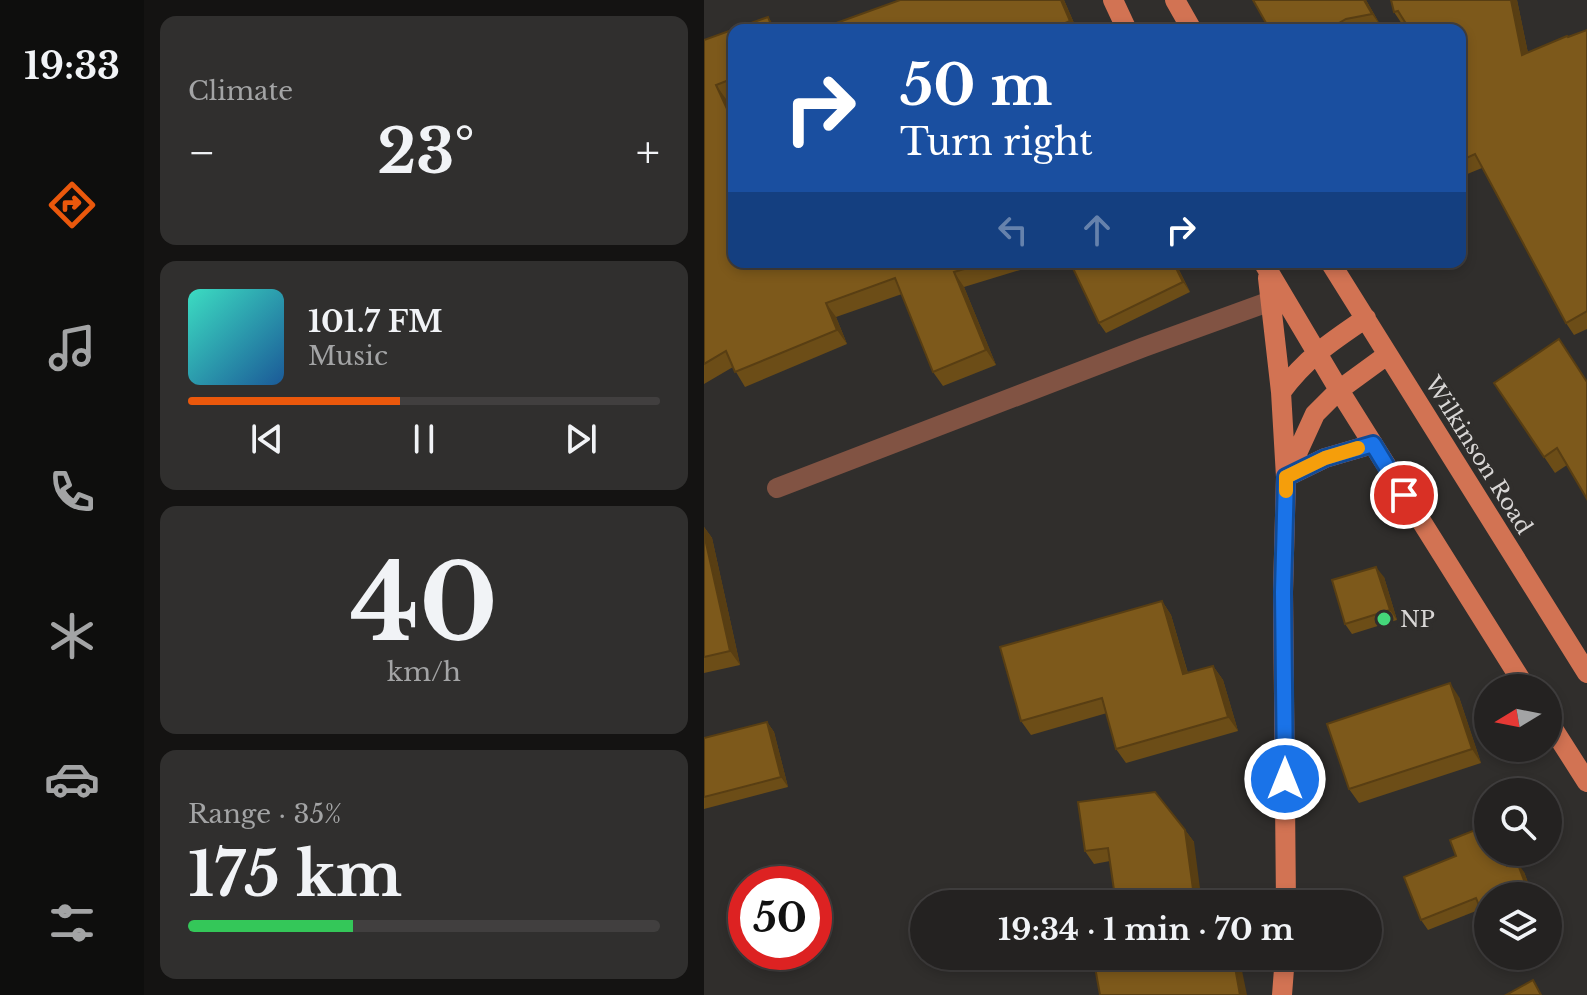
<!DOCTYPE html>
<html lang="en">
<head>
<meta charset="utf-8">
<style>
  :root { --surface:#242221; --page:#302f2e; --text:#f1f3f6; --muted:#a3a4a5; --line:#413f3f; --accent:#ea580c }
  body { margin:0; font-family:"Libre Baskerville",serif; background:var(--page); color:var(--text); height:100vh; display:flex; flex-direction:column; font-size:30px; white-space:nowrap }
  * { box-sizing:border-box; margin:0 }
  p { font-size:26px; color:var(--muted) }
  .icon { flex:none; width:44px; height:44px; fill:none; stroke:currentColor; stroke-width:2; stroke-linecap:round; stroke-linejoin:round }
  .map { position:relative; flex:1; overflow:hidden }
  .sheet { display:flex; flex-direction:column; gap:16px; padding:16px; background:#141312; width:560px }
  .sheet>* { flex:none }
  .guide { position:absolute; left:24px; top:24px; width:738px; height:244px; border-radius:16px; box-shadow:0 4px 12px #0003,0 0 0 2px var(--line); background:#1a4fa0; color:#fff; overflow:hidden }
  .needle { width:52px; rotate:260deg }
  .fabs { position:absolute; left:770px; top:674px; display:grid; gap:16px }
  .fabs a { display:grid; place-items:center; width:88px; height:88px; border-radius:50%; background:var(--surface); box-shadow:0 4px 12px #0003,0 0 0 2px var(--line); font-size:40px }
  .speed { position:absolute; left:24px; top:866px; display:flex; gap:16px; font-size:40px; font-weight:700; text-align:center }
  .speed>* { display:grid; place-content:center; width:104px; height:104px; border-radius:50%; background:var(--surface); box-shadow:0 4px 12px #0003,0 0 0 2px var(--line); line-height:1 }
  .speed .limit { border:12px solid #d22; background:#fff; color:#111 }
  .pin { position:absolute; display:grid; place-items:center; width:68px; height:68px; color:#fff; margin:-34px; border:4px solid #fff; border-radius:50%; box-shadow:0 2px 8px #0007 }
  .me { position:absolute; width:88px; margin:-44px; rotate:0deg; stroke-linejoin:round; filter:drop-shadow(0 0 6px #0008) }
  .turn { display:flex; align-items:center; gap:28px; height:168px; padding:0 40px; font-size:36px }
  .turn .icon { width:104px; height:104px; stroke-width:2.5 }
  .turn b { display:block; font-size:56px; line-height:68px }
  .lanes { display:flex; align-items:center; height:76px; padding:0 40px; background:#0003; justify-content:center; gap:40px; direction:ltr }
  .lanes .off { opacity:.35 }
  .big { font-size:60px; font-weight:800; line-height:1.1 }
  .sheet .tile { flex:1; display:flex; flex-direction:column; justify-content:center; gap:12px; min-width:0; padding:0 28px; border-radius:16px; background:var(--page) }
  .sheet .dial { align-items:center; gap:0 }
  .dial b { font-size:104px; line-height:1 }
  .song { display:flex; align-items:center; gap:24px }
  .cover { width:96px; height:96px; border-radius:12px; background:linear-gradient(135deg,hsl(170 70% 55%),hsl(210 70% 35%)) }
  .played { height:8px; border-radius:4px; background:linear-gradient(90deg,var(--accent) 45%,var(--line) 45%) }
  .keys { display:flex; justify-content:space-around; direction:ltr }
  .heat { display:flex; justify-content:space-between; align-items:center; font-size:44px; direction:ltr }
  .charge { height:12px; border-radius:6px; background:linear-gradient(90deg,#34c759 35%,var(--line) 0) }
  .trip { position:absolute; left:206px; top:890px; width:472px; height:80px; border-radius:40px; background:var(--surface); box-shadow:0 4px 12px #0003,0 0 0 2px var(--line); font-weight:800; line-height:80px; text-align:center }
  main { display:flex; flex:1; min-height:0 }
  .dock { display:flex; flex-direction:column; width:144px; justify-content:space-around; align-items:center; background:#0e0e0d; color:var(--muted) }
  .dock .icon { width:56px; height:56px }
  .dock .active { color:var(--accent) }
  .dock b { font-size:36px; color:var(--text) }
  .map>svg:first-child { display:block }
</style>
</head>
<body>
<main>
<nav class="dock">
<b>19:33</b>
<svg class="icon active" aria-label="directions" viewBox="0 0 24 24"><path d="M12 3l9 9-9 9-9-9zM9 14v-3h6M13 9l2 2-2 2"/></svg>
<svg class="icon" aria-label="music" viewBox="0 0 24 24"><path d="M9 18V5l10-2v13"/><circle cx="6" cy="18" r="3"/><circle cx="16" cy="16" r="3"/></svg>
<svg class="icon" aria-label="phone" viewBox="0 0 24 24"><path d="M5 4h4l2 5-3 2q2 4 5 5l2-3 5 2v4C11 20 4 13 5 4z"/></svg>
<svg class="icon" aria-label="climate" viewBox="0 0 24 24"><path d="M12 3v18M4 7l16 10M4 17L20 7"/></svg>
<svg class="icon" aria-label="car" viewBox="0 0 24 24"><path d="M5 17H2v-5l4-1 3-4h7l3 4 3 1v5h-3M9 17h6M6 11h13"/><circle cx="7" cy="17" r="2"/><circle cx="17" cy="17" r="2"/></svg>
<svg class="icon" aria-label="filters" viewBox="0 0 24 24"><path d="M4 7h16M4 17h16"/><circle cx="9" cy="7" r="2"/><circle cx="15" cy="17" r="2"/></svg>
</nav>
<section class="sheet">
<div class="tile"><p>Climate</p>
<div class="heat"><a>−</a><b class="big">23°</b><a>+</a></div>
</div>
<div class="tile">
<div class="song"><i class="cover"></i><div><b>101.7 FM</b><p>Music</p></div></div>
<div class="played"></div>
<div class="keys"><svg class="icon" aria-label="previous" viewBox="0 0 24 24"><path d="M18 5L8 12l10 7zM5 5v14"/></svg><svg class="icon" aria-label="pause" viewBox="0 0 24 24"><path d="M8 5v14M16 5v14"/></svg><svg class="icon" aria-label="next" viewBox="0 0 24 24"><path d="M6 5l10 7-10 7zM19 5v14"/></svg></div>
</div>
<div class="tile dial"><b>40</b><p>km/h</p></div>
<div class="tile"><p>Range · 35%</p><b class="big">175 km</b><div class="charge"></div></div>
</section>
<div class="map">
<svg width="883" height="995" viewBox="0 0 883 995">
  <rect width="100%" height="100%" fill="#302e2c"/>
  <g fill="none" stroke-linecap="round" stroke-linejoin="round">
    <path stroke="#815343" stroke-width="20" d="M73,488L440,347L567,301"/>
    <path stroke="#d27353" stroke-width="20" d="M409,0L423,30
      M471,0L488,30
      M559,262L635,390L822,688
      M626,262L883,673
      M564,278L577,392
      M584,473L611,414L635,390L683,355
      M582,477L621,458L669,444
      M844,721L883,782
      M582,904L579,592L582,477L577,392C602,358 628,341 662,318
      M578,995L581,956"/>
  </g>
  <path fill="#6c4d17" d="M360,0L373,30H113Z
    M549,0H662L678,28L668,30H566Z
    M687,0H813L824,53L883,30V329L870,335L862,323L778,168L756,177V30L698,24L690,12Z
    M30,30V96L22,99L30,116V262H342L260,287L292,365L239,386L229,372L198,294L132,317L143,344L41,387L29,367L0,384V40Z
    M366,262H471L486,292L402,333L395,323Z
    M855,339L863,465L851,473L790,383Z
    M0,527L8,538L36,665L0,673Z
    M680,577L693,620L648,634L641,624Z
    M458,601L467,615L484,673L509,666L519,680L534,731L422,763L412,749L403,713L327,735L317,721Z
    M755,697L777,763L655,803L645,789Z
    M63,722L70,732L84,787L0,809V738Z
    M481,830L490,842L406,861L390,864L381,851Z
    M806,865L820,872L829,896H784L777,909L724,930L717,920Z
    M797,956H810L800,960Z"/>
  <path fill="#583e13" d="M357,0H360L373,30L366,21Z
    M660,0H662L678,28L668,14Z
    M807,0H813L827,68L818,55Z
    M64,17L73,30H69Z
    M12,85L22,99L30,116V124Z
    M469,262H471L486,292L479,282Z
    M250,272L260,287L292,365L282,350Z
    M122,303L132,317L143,344L133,330Z
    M0,527L8,538L36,665L26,651L0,534Z
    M672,567L680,577L693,620L686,610Z
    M458,601L467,615L488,688L479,674Z
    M509,666L519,680L534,731L524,717Z
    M746,683L755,697L777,763L768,749Z
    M63,722L70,732L84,787L77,777Z
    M481,830L490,842L498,904H491Z
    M798,852H801L810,876L803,866Z
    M813,862L820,872L829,896H826Z
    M529,956H535L543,995H536Z"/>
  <path fill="#7d591b" stroke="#583e13" stroke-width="2" d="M196,0H357L366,21L345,30H113Z
    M549,0H660L668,14L642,19L623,30H566Z
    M687,0H807L818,55L863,36L864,37L883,30V311L862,323L771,154L756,161V30H706L694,11L690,12Z
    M64,17L69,30H30V78L12,85L30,124V262H284L250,272L282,350L229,372L191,278L122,303L133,330L31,372L22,351L0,364V40Z
    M366,262H469L479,282L395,323Z
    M855,339L883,382V499L853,448L840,457L790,383Z
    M0,534L26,651L0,657Z
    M672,567L686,610L641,624L628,580Z
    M458,601L479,674L509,666L524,717L412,749L398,698L317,721L296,647Z
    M746,683L768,749L645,789L623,724Z
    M63,722L77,777L0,797V738Z
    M451,792L481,830L491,904H412L404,848L381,851L374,802Z
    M784,825V852H798L803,866L813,862L826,896H784V928L772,898L717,920L700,877L752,856L746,840Z
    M389,956H529L536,995H396Z
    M829,980L837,995H802Z"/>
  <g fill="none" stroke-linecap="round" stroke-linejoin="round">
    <g stroke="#114b97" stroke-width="20">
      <path id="route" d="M581,779L579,592L582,477L621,458L669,444L700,495"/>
    </g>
    <use href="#route" stroke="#1a73e8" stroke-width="14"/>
    <path stroke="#f59e0b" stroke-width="14" d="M582,491V477L621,458L654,448"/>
  </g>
  <circle fill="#44d77a" stroke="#302e2c" stroke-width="3" cx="680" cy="619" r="8"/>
  <g text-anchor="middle" stroke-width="8" stroke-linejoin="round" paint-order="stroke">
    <g font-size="22" fill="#d8d6d5" stroke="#302e2c">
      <text transform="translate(775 455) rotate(58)" y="8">Wilkinson Road</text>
    </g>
    <g font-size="22" fill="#d8d6d5" stroke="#302e2c" text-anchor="start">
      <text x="696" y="627">NP</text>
    </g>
  </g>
</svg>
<div class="fabs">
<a><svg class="needle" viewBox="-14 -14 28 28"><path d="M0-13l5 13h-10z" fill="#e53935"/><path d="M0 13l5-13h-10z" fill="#a3a4a5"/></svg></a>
<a><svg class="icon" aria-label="search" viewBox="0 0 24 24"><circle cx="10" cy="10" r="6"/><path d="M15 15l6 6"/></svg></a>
<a><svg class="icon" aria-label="layers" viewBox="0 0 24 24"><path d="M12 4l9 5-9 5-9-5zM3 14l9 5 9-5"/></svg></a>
</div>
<div class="speed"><div class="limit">50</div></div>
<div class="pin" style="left:700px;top:495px;background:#d93025"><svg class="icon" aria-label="arrive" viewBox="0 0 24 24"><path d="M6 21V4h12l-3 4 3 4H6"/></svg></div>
<svg class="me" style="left:581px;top:779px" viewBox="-20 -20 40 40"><circle r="17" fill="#1a73e8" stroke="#fff" stroke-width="3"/><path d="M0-11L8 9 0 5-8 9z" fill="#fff"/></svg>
<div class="trip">19:34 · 1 min · 70 m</div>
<div class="guide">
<div class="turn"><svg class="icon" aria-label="right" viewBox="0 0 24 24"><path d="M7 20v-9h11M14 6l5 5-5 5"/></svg><div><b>50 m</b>Turn right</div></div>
<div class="lanes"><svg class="icon off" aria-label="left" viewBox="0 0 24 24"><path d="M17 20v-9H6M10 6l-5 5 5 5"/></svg><svg class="icon off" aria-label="ahead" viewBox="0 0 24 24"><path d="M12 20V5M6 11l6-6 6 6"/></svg><svg class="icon" aria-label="right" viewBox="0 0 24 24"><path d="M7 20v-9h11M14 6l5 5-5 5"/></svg></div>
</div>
</div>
</main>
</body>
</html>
